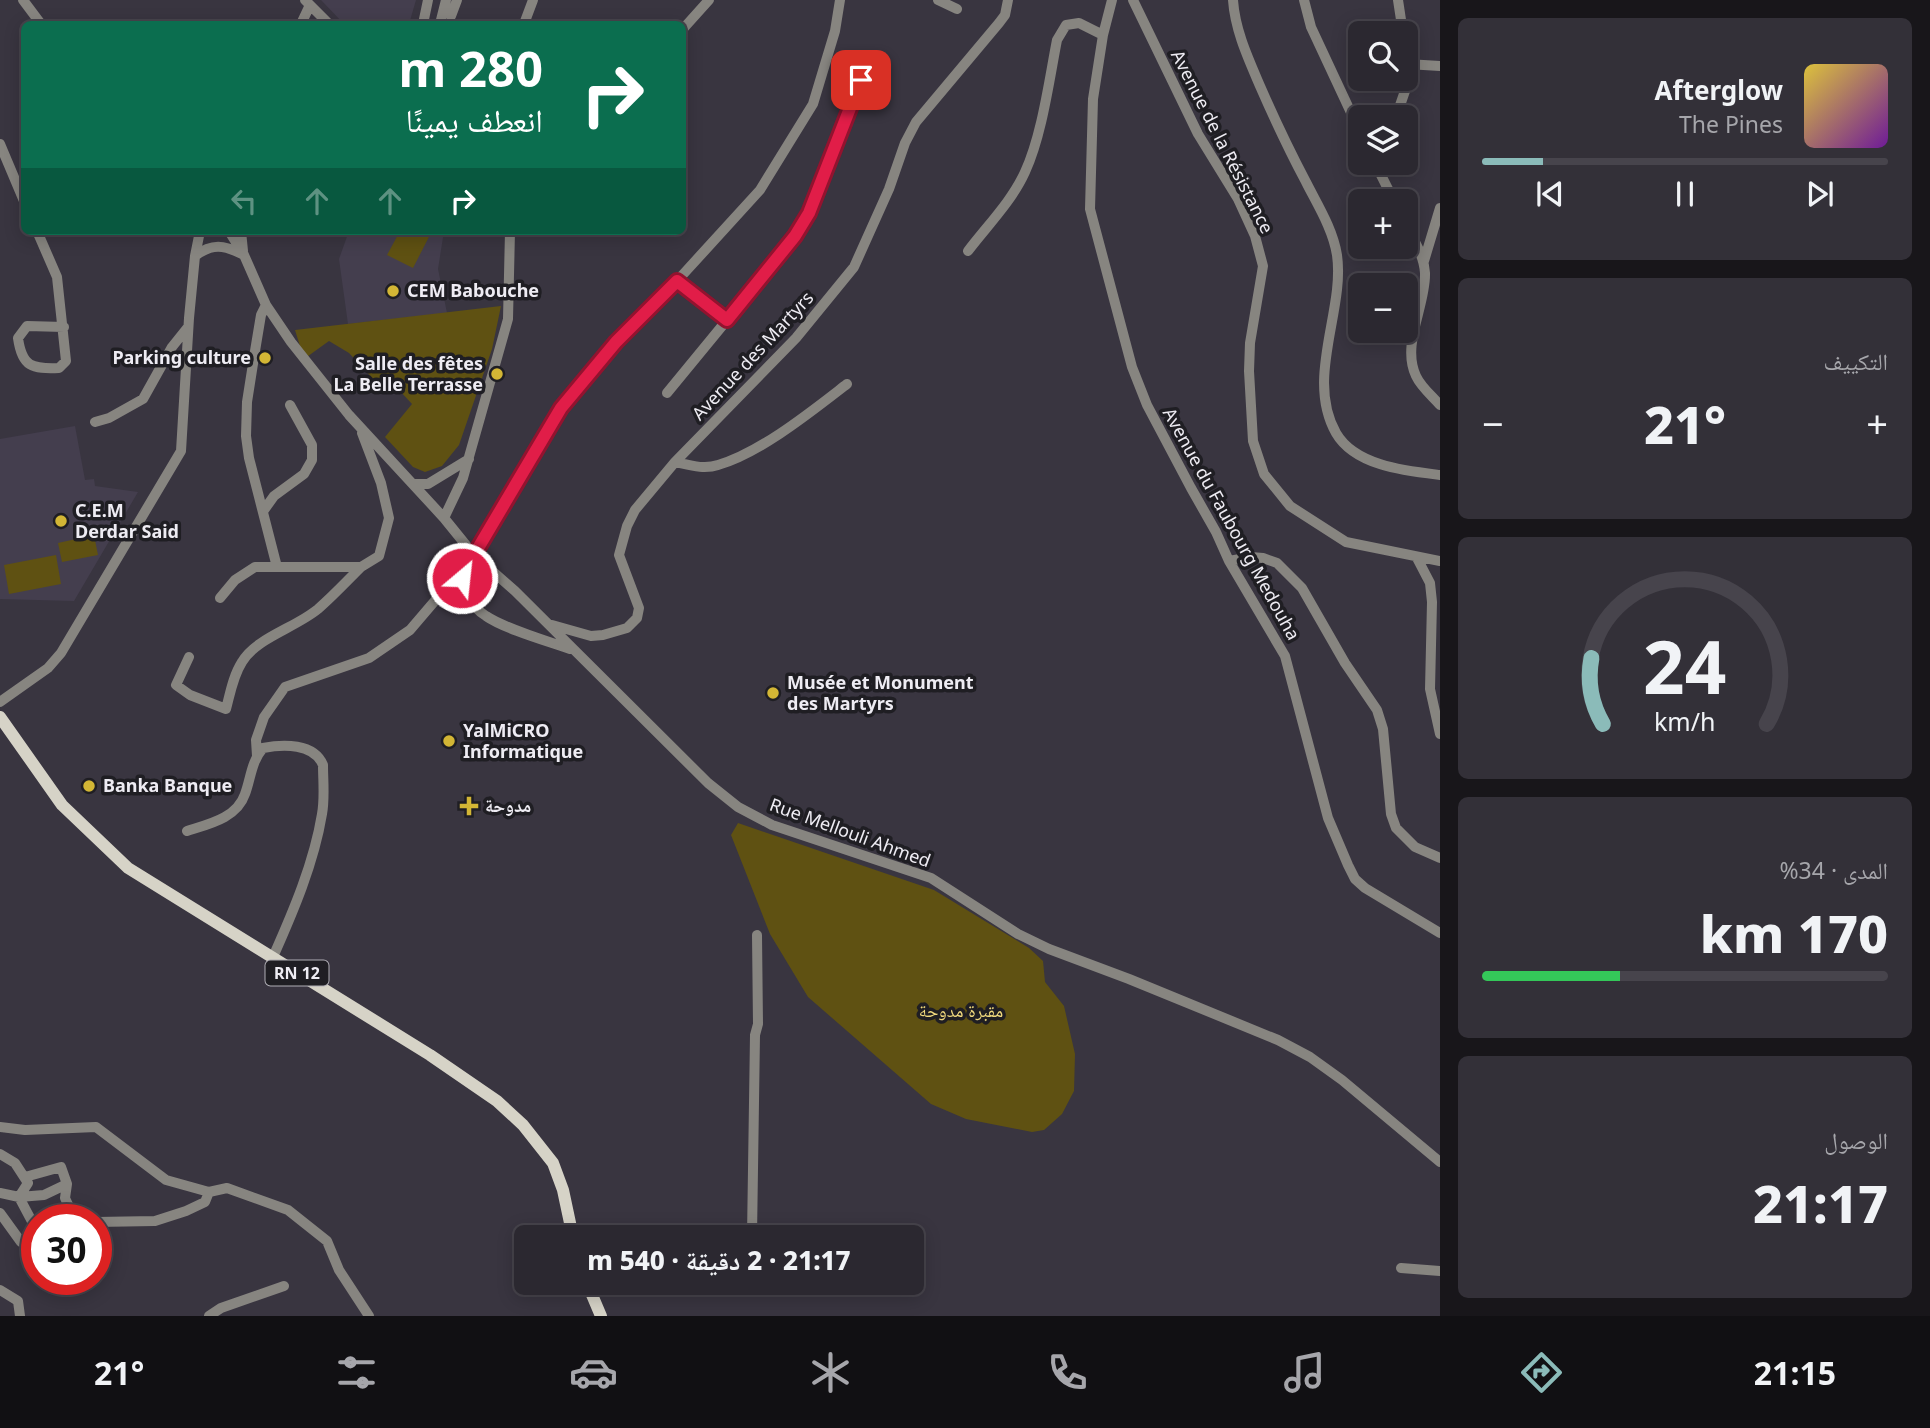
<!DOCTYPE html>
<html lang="ar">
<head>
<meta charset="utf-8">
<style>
  :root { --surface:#2b2830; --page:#333038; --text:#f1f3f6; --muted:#a6a6ab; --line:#47444c; --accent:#8bbbb9 }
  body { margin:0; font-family:"Noto Sans","Noto Naskh Arabic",sans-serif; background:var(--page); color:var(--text); direction:rtl; height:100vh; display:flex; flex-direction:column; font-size:26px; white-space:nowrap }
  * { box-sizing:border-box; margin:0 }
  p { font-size:23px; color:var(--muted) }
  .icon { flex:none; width:38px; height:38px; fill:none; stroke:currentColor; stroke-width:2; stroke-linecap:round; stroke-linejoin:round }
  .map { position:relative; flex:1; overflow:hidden; direction:ltr }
  .sheet { display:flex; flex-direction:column; gap:18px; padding:18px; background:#18161a; width:490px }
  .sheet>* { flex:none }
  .banner { position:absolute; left:21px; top:21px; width:665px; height:214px; border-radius:10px; box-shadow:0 4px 18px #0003,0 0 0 2px var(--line); direction:rtl; background:#0b6e4f; color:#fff; overflow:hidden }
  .controls { position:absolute; left:1348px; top:21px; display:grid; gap:14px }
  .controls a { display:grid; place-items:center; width:70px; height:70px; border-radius:10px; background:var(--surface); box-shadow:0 4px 18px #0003,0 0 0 2px var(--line); font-size:35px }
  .speed { position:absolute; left:21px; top:1204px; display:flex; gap:14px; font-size:35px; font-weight:700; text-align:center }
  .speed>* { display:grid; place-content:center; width:91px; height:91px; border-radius:50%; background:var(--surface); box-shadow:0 4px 18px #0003,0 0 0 2px var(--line); line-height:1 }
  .speed .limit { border:10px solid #d22; background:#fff; color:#111 }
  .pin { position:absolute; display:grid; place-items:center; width:60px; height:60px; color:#fff; margin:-30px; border-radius:14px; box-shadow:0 4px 10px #0006 }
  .me { position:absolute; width:77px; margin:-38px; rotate:28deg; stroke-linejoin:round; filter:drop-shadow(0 0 5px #0008) }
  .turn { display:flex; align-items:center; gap:24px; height:147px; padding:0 28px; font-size:32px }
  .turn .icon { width:91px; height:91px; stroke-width:2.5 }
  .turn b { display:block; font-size:49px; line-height:60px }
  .lanes { display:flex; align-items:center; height:66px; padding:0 28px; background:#0003; justify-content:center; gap:35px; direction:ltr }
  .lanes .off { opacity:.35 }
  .big { font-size:52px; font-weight:800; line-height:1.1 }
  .sheet .card { flex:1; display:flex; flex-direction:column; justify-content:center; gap:10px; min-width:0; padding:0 24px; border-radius:10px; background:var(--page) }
  .sheet .dial { align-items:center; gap:0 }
  .dial svg { height:182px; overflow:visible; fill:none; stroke:var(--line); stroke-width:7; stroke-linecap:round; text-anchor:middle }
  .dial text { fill:var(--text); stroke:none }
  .song { display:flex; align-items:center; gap:21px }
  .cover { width:84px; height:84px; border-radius:10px; background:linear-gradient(135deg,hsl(50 70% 55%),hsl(280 70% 35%)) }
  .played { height:7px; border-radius:4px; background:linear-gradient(90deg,var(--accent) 15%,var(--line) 15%) }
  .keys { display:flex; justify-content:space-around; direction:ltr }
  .heat { display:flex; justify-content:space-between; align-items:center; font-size:38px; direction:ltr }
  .charge { height:10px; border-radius:5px; background:linear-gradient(90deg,#34c759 34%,var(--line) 0) }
  .trip { position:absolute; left:514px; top:1225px; width:410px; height:70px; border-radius:10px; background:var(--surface); box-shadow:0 4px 18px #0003,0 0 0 2px var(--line); font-weight:800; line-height:70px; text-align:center; direction:rtl }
  .tab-bar { display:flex; height:112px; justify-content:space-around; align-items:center; background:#111013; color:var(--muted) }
  .tab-bar .icon { width:49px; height:49px }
  .tab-bar .on { color:var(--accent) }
  .tab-bar b { font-size:32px; color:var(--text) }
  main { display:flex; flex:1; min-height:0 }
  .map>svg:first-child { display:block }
</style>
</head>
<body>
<main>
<section class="sheet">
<div class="card">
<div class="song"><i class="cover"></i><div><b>Afterglow</b><p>The Pines</p></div></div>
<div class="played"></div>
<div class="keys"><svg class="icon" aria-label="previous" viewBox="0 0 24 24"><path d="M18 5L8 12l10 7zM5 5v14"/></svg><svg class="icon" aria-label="pause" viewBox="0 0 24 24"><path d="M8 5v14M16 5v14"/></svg><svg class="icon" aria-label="next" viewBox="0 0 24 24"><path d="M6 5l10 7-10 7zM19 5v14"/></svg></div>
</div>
<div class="card"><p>التكييف</p>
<div class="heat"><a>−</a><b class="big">21°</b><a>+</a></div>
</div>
<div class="card dial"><svg viewBox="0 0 100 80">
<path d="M14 69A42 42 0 1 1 86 69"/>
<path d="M14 69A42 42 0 0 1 9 40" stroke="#8bbbb9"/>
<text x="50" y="56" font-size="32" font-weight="700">24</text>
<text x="50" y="72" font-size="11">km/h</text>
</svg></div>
<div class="card"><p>المدى · 34%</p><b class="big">170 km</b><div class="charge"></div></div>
<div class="card"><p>الوصول</p><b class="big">21:17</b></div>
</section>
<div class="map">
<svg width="1440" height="1316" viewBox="0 0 1440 1316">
  <rect width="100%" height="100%" fill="#393540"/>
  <path fill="#443e4e" d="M321,0H416L409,24H344Z
    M349,231H444L438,269L447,313L348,324L339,259Z
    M75,426L85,480L94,479L95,486L138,492L74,601L0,599V439Z"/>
  <path fill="#5f5112" d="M400,231H432L413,268L387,255Z
    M501,306L492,349L459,445L442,466L425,472L413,467L385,437L412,404L385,375L377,383L349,353L329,341L304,359L295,330Z
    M94,535L98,555L62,562L58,543Z
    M56,555L61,584L9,594L4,565Z
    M738,823L934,890L1029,948L1043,961L1045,982L1064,1006L1075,1054L1074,1091L1062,1114L1044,1130L1032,1132L966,1119L931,1104L808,997L770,934L731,835Z"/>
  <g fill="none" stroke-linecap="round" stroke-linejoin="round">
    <path stroke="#878580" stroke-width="10" d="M23,0L41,24
      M305,0L329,24
      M938,0L957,9
      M1112,0L1103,35L1093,99L1090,209L1132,367L1147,405L1191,488L1216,532L1229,561L1285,656L1328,818L1348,865L1355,879L1365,888L1440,933
      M1133,0L1198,134L1238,199L1255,236L1263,266L1250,343L1249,371L1253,441L1264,474L1290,506L1346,542L1440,561
      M1233,0C1235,30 1248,58 1260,86C1274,118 1289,150 1306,182C1317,204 1333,229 1337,255C1345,311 1305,378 1336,433C1355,466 1406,471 1440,475
      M1304,0L1311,27L1360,132
      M1398,0L1403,33
      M451,16L457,0
      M301,24L310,5
      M423,24L428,0
      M440,24L446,0
      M524,24L533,0
      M682,30L709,0
      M1396,117L1406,88L1407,64L1440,66
      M0,144L24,201
      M1375,163L1394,201
      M1405,223C1413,239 1424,255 1425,273C1426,306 1401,344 1416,376C1421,387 1432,396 1440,405
      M37,231L57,277L66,361L59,368C32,369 22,367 18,338L27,326L64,327
      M229,231L244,255L266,305L291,342L349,415L444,518L474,555L515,591L708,783L738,807L772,825L931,878L1018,934L1049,949L1129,979L1278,1040L1310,1057L1342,1080L1440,1162
      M241,231L243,251
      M968,251C987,226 1012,201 1025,172C1042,135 1049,81 1057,40L1066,25L1079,23L1103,35
      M195,256C212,243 224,245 242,254
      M1424,261L1440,208
      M677,281L727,320L795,236L809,213L869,57
      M266,305L261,315L255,351L247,402L246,436L249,458L277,567
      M667,393L727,320
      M95,422L109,418L143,399L172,347L188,327
      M675,462C689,465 704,470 718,465C760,453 812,411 847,384
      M413,484H428L469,459
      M264,510L274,496L304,474L312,460V445L290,405
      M444,518L463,478L508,319L510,231
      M1417,558L1430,583L1432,602L1430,689L1440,734
      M1229,561L1251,557L1263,558L1277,563L1302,588L1345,663L1377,710L1383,729L1391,814L1396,828L1415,847L1440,858
      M463,568C459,584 472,608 486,616C505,629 547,641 570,649
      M220,598L235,580L255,567H361L379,556L389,518L381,483L362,433
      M552,625L591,636L603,635L627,628L637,618L639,608L619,555L627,526L635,510L675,462L796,338L854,267L889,189L905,143L916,122L999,23L1005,15L1008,0
      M189,657L176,685L190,695L226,709C230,694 233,676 242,662C256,638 295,628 318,609C333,596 347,581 361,567
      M0,702L48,668L61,653L181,451L189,318L195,256L200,231
      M257,756L256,740L264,717L285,687L369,658L410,630L474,555L561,408L616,342L677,281L760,190L813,104L835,31L840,0
      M187,831C209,824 237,818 245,794C251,778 251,762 263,748C283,744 314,743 323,765C323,781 325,798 322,814C314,863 293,912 273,957
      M0,1127L25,1130L96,1127L166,1180L209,1192L205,1202L186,1211L155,1221L96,1222
      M0,1154L15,1163L28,1183L19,1197L0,1193
      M25,1177L61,1167L67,1184L65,1198L75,1220
      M209,1192L227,1188L288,1210L327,1241L339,1270L369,1316
      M0,1213L21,1242L37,1231
      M37,1231L19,1197L44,1195L67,1184
      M752,1236L755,1035L758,1024L757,935
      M1401,1268L1440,1271
      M0,1290L18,1301L20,1316
      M209,1316L221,1308L284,1286"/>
    <path stroke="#d6d3c7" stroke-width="12" d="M0,717L62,805L128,868L430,1055L497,1101L523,1125L553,1163L563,1190L573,1237
      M587,1283L601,1316"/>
  </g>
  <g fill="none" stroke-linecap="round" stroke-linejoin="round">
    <g stroke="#92132f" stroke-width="18">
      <path id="route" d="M462,578V570L474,555L561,408L616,342L677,281L727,320L795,236L809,213L861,80"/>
    </g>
    <use href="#route" stroke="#e11d48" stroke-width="12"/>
  </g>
  <g fill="#d3b635" stroke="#1f1e23" stroke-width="2.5">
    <circle cx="393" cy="291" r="7"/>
    <circle cx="265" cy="358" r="7"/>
    <circle cx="497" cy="374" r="7"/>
    <circle cx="61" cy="521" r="7"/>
    <circle cx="773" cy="693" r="7"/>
    <circle cx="449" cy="741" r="7"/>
    <circle cx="89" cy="786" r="7"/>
    <path d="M465.5 795.5h7v7h7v7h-7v7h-7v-7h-7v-7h7z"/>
  </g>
  <g text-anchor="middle" stroke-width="7" stroke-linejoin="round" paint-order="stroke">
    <rect fill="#1f1e23" stroke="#b0aeb5" stroke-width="2" x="265.5" y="960.5" width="63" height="25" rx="5"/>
    <g font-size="16" font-weight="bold" fill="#eeecf3">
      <text x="297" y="979">RN 12</text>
    </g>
    <g font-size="18" fill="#eeecf3" stroke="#1f1e23">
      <text transform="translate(1222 142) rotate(63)" y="6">Avenue de la Résistance</text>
      <text transform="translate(753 356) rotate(-47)" y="6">Avenue des Martyrs</text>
      <text transform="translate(1231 524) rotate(61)" y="6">Avenue du Faubourg Medouha</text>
      <text transform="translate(850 833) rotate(20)" y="6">Rue Mellouli Ahmed</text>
    </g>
    <g font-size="18" font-weight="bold" fill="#eeecf3" stroke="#1f1e23" text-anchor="start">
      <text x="407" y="297">CEM Babouche</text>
      <text x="251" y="364" text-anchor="end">Parking culture</text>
      <text x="483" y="370" text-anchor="end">Salle des fêtes<tspan x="483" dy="21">La Belle Terrasse</tspan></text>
      <text x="75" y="517">C.E.M<tspan x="75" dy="21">Derdar Said</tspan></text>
      <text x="787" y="689">Musée et Monument<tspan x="787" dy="21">des Martyrs</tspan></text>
      <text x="463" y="737">YalMiCRO<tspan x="463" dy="21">Informatique</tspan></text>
      <text x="103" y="792">Banka Banque</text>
      <text x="485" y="812">مدوحة</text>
    </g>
    <g font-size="18" fill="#efd87d" stroke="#1f1e23">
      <text x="961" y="1017">مقبرة مدوحة</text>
    </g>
  </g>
</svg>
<div class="controls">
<a><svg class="icon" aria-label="search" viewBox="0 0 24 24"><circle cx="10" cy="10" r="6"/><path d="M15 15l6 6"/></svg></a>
<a><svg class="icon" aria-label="layers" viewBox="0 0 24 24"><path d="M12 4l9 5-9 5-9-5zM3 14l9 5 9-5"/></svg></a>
<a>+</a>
<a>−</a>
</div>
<div class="speed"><div class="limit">30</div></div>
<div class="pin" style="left:861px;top:80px;background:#d93025"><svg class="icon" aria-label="arrive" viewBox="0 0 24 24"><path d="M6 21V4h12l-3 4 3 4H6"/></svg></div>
<svg class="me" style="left:462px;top:578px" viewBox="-20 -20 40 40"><circle r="17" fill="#e11d48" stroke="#fff" stroke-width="3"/><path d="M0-11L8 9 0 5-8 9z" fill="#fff"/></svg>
<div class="trip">21:17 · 2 دقيقة · 540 m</div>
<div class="banner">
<div class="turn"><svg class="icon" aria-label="right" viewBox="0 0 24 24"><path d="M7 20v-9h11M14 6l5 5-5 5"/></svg><div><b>280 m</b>انعطف يمينًا</div></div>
<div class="lanes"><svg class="icon off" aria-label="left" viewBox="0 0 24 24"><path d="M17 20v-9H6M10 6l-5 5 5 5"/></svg><svg class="icon off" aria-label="ahead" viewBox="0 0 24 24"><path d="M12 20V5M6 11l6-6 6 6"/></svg><svg class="icon off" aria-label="ahead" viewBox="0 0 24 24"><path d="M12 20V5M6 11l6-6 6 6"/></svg><svg class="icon" aria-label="right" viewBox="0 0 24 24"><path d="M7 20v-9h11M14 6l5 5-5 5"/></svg></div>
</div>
</div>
</main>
<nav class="tab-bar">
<b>21:15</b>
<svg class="icon on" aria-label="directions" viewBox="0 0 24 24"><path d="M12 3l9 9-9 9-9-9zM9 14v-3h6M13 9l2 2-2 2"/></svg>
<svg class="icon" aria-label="music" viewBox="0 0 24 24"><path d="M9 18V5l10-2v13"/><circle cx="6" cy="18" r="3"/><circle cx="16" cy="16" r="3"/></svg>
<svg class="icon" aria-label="phone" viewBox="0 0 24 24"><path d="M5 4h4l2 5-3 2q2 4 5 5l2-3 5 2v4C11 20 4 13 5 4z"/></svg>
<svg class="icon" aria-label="climate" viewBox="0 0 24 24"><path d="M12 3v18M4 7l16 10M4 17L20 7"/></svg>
<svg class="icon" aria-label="car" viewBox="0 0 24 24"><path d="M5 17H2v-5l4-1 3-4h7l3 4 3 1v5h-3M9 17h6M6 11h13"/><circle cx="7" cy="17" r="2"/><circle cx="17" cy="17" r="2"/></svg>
<svg class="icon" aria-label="filters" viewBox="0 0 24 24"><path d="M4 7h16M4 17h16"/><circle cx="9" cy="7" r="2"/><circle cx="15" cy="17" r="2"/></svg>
<b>21°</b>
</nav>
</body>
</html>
